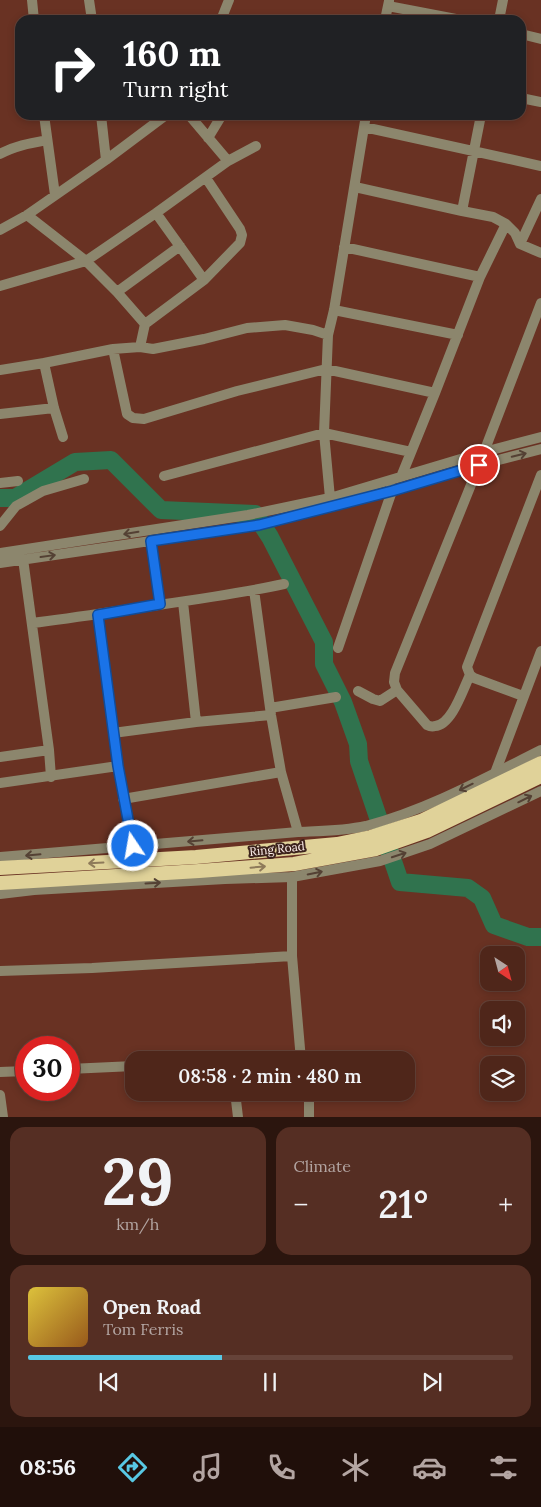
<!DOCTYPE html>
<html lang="en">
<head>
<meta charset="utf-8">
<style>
  :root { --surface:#4f261a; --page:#552e23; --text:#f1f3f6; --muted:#b3a5a2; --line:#664339; --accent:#58c8e4 }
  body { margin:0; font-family:Lora,serif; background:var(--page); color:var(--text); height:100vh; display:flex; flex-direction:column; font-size:19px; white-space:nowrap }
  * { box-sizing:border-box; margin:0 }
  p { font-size:16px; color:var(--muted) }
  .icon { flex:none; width:28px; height:28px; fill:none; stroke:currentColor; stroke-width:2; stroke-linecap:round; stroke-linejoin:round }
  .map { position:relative; height:1117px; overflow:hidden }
  .details { display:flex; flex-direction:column; gap:10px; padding:10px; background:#2b150e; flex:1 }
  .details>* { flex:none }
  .top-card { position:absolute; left:15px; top:15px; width:511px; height:105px; border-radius:15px; box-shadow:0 2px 8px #0003,0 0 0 1px var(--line); background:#202124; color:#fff; overflow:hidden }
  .needle { width:32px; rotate:144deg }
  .buttons { position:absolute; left:480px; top:946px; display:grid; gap:10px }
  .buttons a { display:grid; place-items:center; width:45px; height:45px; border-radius:10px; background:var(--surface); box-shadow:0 2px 8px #0003,0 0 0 1px var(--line); font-size:25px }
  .speed { position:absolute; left:15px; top:1036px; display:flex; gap:10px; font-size:25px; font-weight:700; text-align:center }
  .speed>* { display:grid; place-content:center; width:65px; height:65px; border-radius:50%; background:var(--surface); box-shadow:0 2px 8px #0003,0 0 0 1px var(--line); line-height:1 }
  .speed .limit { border:8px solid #d22; background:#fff; color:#111 }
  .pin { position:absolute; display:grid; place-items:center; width:42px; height:42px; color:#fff; margin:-21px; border:2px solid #fff; border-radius:50%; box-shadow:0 1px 5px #0007 }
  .me { position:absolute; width:55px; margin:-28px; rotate:348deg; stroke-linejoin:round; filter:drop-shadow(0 0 4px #0008) }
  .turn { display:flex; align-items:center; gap:18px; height:105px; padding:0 25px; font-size:22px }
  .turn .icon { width:65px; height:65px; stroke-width:2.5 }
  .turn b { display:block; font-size:35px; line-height:42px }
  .big { font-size:38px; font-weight:600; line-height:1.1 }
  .details .card { flex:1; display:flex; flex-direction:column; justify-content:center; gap:8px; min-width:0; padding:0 18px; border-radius:15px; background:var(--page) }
  .details .dial { align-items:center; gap:0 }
  .dial b { font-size:65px; line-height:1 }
  .song { display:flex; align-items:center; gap:15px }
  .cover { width:60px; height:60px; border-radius:8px; background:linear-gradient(135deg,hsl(50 70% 55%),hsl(30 70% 35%)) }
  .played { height:5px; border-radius:2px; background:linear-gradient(90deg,var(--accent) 40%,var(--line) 40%) }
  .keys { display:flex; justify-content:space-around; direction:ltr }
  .heat { display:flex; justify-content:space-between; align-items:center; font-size:28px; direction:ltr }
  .details .tiles { flex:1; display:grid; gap:10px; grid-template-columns:1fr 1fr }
  .card:last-child { grid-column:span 2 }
  .trip { position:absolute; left:125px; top:1051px; width:290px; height:50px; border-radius:15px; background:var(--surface); box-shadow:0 2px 8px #0003,0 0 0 1px var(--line); font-weight:600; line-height:50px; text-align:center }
  .menu { display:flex; height:80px; justify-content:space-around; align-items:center; background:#200f0a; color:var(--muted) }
  .menu .icon { width:35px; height:35px }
  .menu .active { color:var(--accent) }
  .menu b { font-size:22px; color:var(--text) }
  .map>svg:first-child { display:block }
</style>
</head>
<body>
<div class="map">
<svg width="541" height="1117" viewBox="0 0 541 1117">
  <rect width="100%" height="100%" fill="#693223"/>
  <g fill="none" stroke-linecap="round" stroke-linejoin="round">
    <path stroke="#30734e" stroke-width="18" d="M0,498H15L75,462L111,460L161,510L255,514L270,537L324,642V664L343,702L358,744L359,761L400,882L468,888L482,898L494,925L528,937H541"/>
    <path stroke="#8c866d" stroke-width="10" d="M32,0L34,20
      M89,0L92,20
      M388,6L461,20
      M221,20L229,0
      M385,20L389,1
      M499,20L503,0
      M521,34L541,39
      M521,98L541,102
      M44,115L55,195
      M101,115L106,160
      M189,115L228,161
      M364,127L541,166
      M208,138L222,115
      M0,154C14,146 31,143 47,140
      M355,187L462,211L493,217L506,224L515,233L520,244L541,253
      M462,211L481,115
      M156,213L204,280
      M27,215L86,261L117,292L145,324L140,347
      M0,230L27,215L106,160L166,115
      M520,244L541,199
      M344,247L480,277
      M0,286L86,261L156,213L228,161L256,146
      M117,292L180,246
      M334,310L458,335
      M145,324L204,280L240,243L242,235L240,229L206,178
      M113,349L127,414L133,418L144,419L237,391L326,369L435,393
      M44,363L54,408L63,437
      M0,370L44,363L113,349L140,347L153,349L204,339L247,328L285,325L313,330L328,335
      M0,414L54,408
      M484,452L541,303
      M164,476L324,433L411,452
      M401,477L435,393L480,277L506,224
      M0,483L18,481
      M330,498L324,433L328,335L334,310L366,115
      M0,526L16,506L43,491L84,479
      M151,541L160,605
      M0,553L248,515L330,498L484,452L541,437
      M23,559L49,750L51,777
      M0,563L259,525L392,491L479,465L541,449
      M254,590L271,715L281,772L298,832
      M183,602L196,722
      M98,615L118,766L133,846
      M32,623C74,618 116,611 158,605C200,599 242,593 284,584
      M338,648L392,491L391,486
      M470,675C463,689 452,725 435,726C432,727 429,726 427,725L397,690L394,682L395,673L479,465
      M358,691L373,699L380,701L397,690
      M523,696L474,678L470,675L467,667L541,475
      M270,708L336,697
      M113,733L196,722L271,715
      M0,757L49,750
      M495,773L541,651
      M0,783L118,766
      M123,799L281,772
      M292,877V956L301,1060
      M0,971L92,968L292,956
      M245,1060L300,1056
      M69,1069L134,1066
      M0,1072L26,1071
      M235,1092L238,1117
      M308,1092L309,1100V1117
      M0,1095L3,1117"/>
    <path stroke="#8c866d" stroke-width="10" d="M0,857L298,832C321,831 344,831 366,826C427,810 485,778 541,750
      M0,894L34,890L225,879L292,877L380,861L430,844L541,791"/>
    <path stroke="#e0d299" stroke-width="14" d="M0,868L196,857L337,844L371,837L421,821L541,763
      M0,883L199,871L294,864L376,849L427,831L541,776"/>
  </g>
  <defs><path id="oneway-shaft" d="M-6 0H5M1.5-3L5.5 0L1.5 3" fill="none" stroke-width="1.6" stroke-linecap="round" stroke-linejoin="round" transform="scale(1.25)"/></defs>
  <g stroke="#544134">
    <use href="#oneway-shaft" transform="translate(519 455) rotate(-14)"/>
    <use href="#oneway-shaft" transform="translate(131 533) rotate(171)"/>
    <use href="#oneway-shaft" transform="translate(48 556) rotate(-8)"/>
    <use href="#oneway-shaft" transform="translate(466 787) rotate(154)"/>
    <use href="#oneway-shaft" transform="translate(525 799) rotate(-26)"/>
    <use href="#oneway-shaft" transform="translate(195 841) rotate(175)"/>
    <use href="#oneway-shaft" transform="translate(33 855) rotate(175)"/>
    <use href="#oneway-shaft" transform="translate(399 855) rotate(-18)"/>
    <use href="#oneway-shaft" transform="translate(315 873) rotate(-11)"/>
    <use href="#oneway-shaft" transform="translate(153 883) rotate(-3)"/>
  </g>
  <g stroke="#8e7a5a">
    <use href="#oneway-shaft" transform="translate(96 863) rotate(177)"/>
    <use href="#oneway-shaft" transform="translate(258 867) rotate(-5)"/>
  </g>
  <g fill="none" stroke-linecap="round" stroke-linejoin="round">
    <g stroke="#114b97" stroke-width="12">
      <path id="route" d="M133,846L118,766L98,615L160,604L151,541L259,525L392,491L479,465"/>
    </g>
    <use href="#route" stroke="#1a73e8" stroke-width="9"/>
  </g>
  <g text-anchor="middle" stroke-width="4" stroke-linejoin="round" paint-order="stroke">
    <g font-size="12" fill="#fdefeb" stroke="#3c231c">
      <text transform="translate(277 849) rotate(-6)" y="4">Ring Road</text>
    </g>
  </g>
</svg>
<div class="buttons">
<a><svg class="needle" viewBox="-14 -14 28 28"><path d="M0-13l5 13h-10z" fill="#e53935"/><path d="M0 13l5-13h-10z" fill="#b3a5a2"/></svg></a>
<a><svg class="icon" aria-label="sound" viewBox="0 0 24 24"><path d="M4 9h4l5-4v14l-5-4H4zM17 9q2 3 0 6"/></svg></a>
<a><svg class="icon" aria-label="layers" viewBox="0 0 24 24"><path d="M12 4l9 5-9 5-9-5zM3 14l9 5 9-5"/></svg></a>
</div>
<div class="speed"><div class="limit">30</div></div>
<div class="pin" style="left:479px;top:465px;background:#d93025"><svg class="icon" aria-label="arrive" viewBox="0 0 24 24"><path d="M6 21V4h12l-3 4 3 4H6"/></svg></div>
<svg class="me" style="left:133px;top:846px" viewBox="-20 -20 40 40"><circle r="17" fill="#1a73e8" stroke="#fff" stroke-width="3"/><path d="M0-11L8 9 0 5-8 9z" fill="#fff"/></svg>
<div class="trip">08:58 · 2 min · 480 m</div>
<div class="top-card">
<div class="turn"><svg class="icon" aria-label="right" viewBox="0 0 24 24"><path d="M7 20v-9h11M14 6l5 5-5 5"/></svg><div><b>160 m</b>Turn right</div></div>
</div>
</div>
<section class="details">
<div class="tiles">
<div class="card dial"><b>29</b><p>km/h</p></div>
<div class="card"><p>Climate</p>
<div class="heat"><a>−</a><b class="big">21°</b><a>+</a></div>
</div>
<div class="card">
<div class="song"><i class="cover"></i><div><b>Open Road</b><p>Tom Ferris</p></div></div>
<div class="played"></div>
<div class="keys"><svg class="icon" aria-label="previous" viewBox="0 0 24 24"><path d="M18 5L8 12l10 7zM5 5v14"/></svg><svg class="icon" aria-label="pause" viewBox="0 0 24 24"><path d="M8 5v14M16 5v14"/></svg><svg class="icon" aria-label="next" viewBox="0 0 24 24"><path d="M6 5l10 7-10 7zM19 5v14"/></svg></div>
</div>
</div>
</section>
<nav class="menu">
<b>08:56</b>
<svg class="icon active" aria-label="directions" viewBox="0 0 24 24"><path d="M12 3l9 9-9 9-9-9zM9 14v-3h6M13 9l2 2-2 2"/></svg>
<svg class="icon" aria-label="music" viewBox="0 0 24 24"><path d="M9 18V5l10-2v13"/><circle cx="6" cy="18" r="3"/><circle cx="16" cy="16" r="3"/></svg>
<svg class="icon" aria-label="phone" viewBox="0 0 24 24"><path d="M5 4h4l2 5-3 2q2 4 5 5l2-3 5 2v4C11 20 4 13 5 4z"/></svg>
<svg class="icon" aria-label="climate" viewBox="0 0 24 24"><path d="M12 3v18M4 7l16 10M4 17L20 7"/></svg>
<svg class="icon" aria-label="car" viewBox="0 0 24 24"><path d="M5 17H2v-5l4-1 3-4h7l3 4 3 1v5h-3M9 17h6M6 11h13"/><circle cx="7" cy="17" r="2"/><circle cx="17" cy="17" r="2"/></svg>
<svg class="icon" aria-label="filters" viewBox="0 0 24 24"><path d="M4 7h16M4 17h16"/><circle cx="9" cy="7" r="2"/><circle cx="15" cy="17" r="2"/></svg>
</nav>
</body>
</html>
